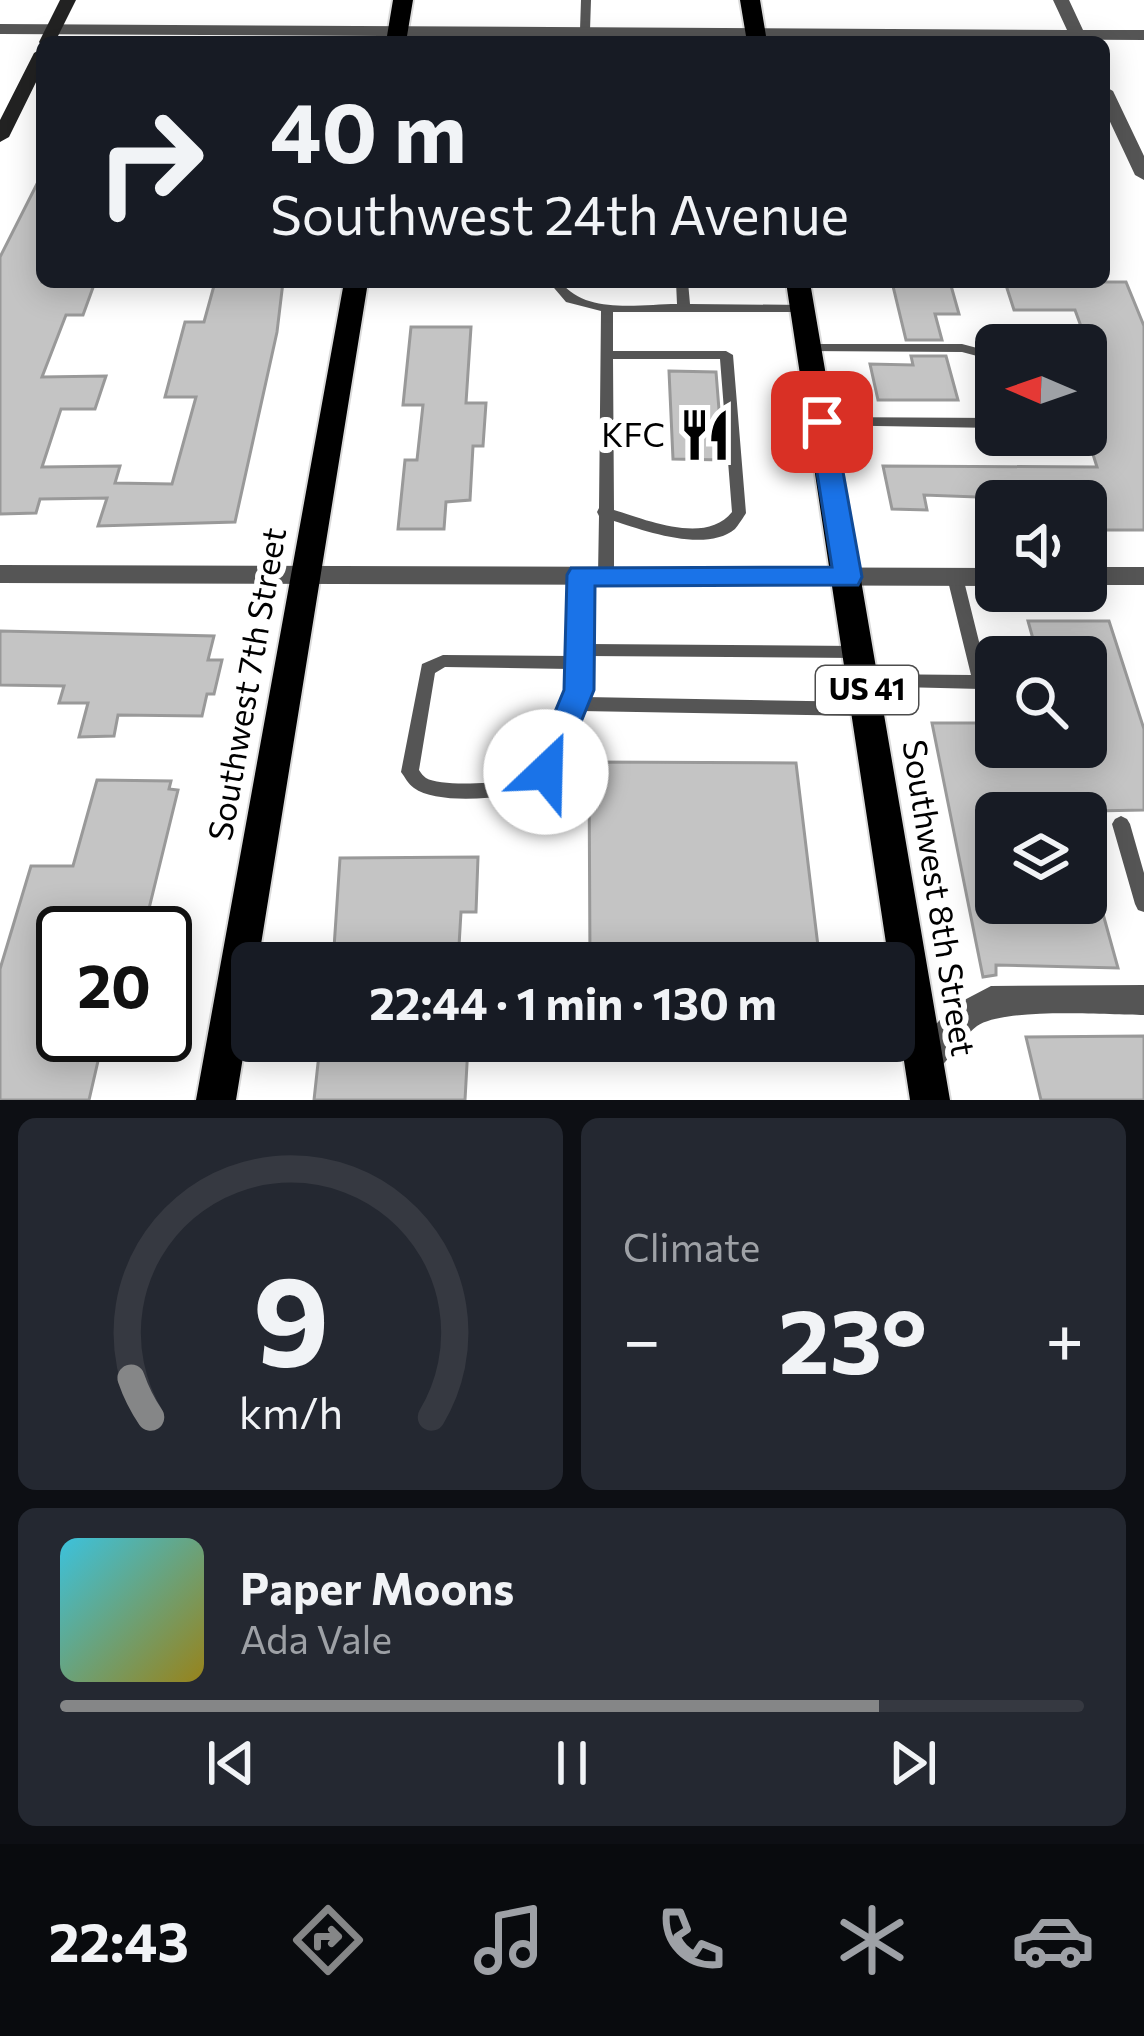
<!DOCTYPE html>
<html lang="en">
<head>
<meta charset="utf-8">
<style>
  :root { --surface:#171b24; --page:#242831; --text:#f1f3f6; --muted:#9ea1a6; --line:#363941; --accent:#858687 }
  body { margin:0; font-family:Commissioner,sans-serif; background:var(--page); color:var(--text); height:100vh; display:flex; flex-direction:column; font-size:45px; white-space:nowrap }
  * { box-sizing:border-box; margin:0 }
  p { font-size:39px; color:var(--muted) }
  .icon { flex:none; width:66px; height:66px; fill:none; stroke:currentColor; stroke-width:2; stroke-linecap:round; stroke-linejoin:round }
  .map { position:relative; height:1100px; overflow:hidden }
  .sheet { display:flex; flex-direction:column; gap:18px; padding:18px; background:#0d0f14; flex:1 }
  .sheet>* { flex:none }
  .banner { position:absolute; left:36px; top:36px; width:1074px; height:252px; border-radius:18px; box-shadow:0 6px 30px #0003; background:#171b24; color:var(--text); overflow:hidden }
  .needle { width:78px; rotate:272deg }
  .tools { position:absolute; left:975px; top:324px; display:grid; gap:24px }
  .tools a { display:grid; place-items:center; width:132px; height:132px; border-radius:18px; background:var(--surface); box-shadow:0 6px 30px #0003; font-size:60px }
  .speed { position:absolute; left:36px; top:906px; display:flex; gap:24px; font-size:60px; font-weight:700; text-align:center }
  .speed>* { display:grid; place-content:center; width:156px; height:156px; border-radius:50%; background:var(--surface); box-shadow:0 6px 30px #0003; line-height:1 }
  .speed .limit { border:6px solid #111; border-radius:18px; background:#fff; color:#111 }
  .pin { position:absolute; display:grid; place-items:center; width:102px; height:102px; color:#fff; margin:-51px; border-radius:24px; box-shadow:0 6px 18px #0006 }
  .me { position:absolute; width:132px; margin:-66px; rotate:24deg; stroke-linejoin:round; filter:drop-shadow(0 0 9px #0008) }
  .turn { display:flex; align-items:center; gap:42px; height:252px; padding:0 36px; font-size:54px }
  .turn .icon { width:156px; height:156px; stroke-width:2.5 }
  .turn b { display:block; font-size:84px; line-height:102px }
  .big { font-size:90px; font-weight:700; line-height:1.1 }
  .sheet .tile { flex:1; display:flex; flex-direction:column; justify-content:center; gap:18px; min-width:0; padding:0 42px; border-radius:18px; background:var(--page) }
  .sheet .dial { align-items:center; gap:0 }
  .dial svg { height:312px; overflow:visible; fill:none; stroke:var(--line); stroke-width:7; stroke-linecap:round; text-anchor:middle }
  .dial text { fill:var(--text); stroke:none }
  .song { display:flex; align-items:center; gap:36px }
  .cover { width:144px; height:144px; border-radius:18px; background:linear-gradient(135deg,hsl(190 70% 55%),hsl(50 70% 35%)) }
  .played { height:12px; border-radius:6px; background:linear-gradient(90deg,var(--accent) 80%,var(--line) 80%) }
  .keys { display:flex; justify-content:space-around; direction:ltr }
  .heat { display:flex; justify-content:space-between; align-items:center; font-size:66px; direction:ltr }
  .sheet .tiles { flex:1; display:grid; gap:18px; grid-template-columns:1fr 1fr }
  .tile:last-child { grid-column:span 2 }
  .trip { position:absolute; left:231px; top:942px; width:684px; height:120px; border-radius:18px; background:var(--surface); box-shadow:0 6px 30px #0003; font-weight:700; line-height:120px; text-align:center }
  .tabs { display:flex; height:192px; justify-content:space-around; align-items:center; background:#090b0e; color:var(--muted) }
  .tabs .icon { width:84px; height:84px }
  .tabs .current { color:var(--accent) }
  .tabs b { font-size:54px; color:var(--text) }
  .map>svg:first-child { display:block }
</style>
</head>
<body>
<div class="map">
<svg width="1144" height="1100" viewBox="0 0 1144 1100">
  <rect width="100%" height="100%" fill="#fff"/>
  <path fill="#c4c4c4" stroke="#999" stroke-width="3" d="M42,174V282H95L83,315H66L42,377L106,376L95,409H61L42,467L120,466L115,483L172,484L196,397H165L185,322H204L215,282H283L277,332L235,522L98,526L107,498L40,499L36,513L0,514V257Z
    M892,282H950L959,314H935L942,340H906Z
    M1005,282H1126L1144,326V530H1095L1086,501L924,495L927,510L892,509L883,466L1097,467L1086,432V340L1075,310H1014Z
    M411,327H471L466,403H486L483,446H473L470,500L446,502L444,529H398L405,460H417L423,405H403Z
    M911,356H946L958,400H878L870,364L913,365Z
    M669,371L716,372L723,460L673,459Z
    M1028,621H1109L1144,729V810L996,813V903H1100L1118,968L996,965V975L983,977L932,723H996V747H1086V657H1038Z
    M0,631L214,636L208,660H222L214,694H207L202,716L118,715L114,736L79,737L88,703H59L64,686L0,685Z
    M589,762L796,763L820,963H590Z
    M97,780L171,781L169,789L178,790L143,933H63V1048H101L89,1100H0V969L31,866H73Z
    M478,857L476,912H461L458,963H333L340,858Z
    M1144,1036V1100H1041L1026,1037Z
    M320,1045L468,1046L465,1100H314Z"/>
  <g fill="none" stroke-linecap="round" stroke-linejoin="round">
    <g stroke="#dbdbdb" stroke-width="4">
      <path id="primary" d="M393,0H413L406,42H386Z
        M740,0H760L767,42H747Z
        M344,282H368L258,963H252V1002L236,1100H196Z
        M786,282H810L950,1100H910L894,996V963H889Z"/>
    </g>
    <path fill="#555" fill-rule="evenodd" d="M581,0H591L590,30L585,33L580,30Z
      M549,282H561C586,315 640,304 677,304L676,282H688L690,304L806,305V311L802,312H613V351H726L733,355L746,513C745,515 737,527 735,529C706,553 645,531 614,521V575L611,579H601L598,575L599,516L597,512L599,508L601,311L566,302ZM613,359H720L732,512C706,545 647,520 614,510Z
      M810,344H962L996,353V361L962,352L805,351L803,348Z
      M822,417L996,418V428L817,425L815,422L817,419Z
      M581,569L586,571L589,575L588,644L857,646L863,648L865,652L863,656L857,658L588,656L585,697L867,702L873,704L875,709L873,714L867,716L581,711L561,759L541,788C513,798 438,806 414,788C408,784 405,777 401,772L422,664L443,655L572,656L573,575L576,571ZM445,667L571,669C570,706 556,751 529,778C509,782 443,788 426,778C423,776 421,773 419,770L435,673Z
      M955,571L960,573L963,577L989,682L987,687L981,689L859,686L857,681L859,676L865,674L971,675L947,577L950,573Z
      M1121,816L1127,819L1130,824L1144,873V912L1138,910L1135,904L1112,824L1115,819Z"/>
    <path fill="#555" fill-rule="evenodd" d="M1053,0H1069L1083,30H1144V40L0,34V24L1067,30Z
      M1104,86L1113,91L1144,156V180L1135,175L1104,109Z
      M0,565L996,568V586L0,583Z
      M1086,567H1144V585H1086Z
      M1144,985V1015C1106,1015 1005,1007 977,1026C957,1041 948,1068 924,1078L913,1073L908,1062L913,1051L951,1007L991,986Z"/>
    <path fill="#222" fill-rule="evenodd" d="M60,0H76L55,42H42L41,45L39,42Z
      M42,48V70L9,137L0,142V120L34,53Z"/>
    <use href="#primary" fill="#000" fill-rule="evenodd"/>
  </g>
  <path fill="#1a73e8" stroke="#114b97" stroke-width="3" d="M822,413L834,422L862,577L858,585L595,586L594,690L557,781L546,785L535,781L530,772L564,690L567,575L571,568L832,567L809,422Z"/>
  <defs>
    <g id="restaurant-bare" transform="scale(4.14)"><path d="M-5-6h1v4h1v-4h1v4h1v-4h1v5L-1.5 .5V6h-2V.5L-5-1ZM5-6V6H3V1.5H1.5Q1.5-4 5-6Z" fill="#000" stroke="#fff" stroke-width="2.5" paint-order="stroke"/></g>
  </defs>
  <g fill-rule="evenodd">
    <use href="#restaurant-bare" x="705" y="435"/>
  </g>
  <g text-anchor="middle" stroke-width="12" stroke-linejoin="round" paint-order="stroke">
    <rect fill="#fff" stroke="#4c4c4c" stroke-width="3" x="816" y="666" width="102" height="48" rx="9"/>
    <g font-size="30" font-weight="bold" fill="#000">
      <text x="867" y="700">US 41</text>
    </g>
    <g font-size="33" fill="#000" stroke="#fff" text-anchor="end">
      <text x="665" y="447">KFC</text>
    </g>
    <g font-size="33" fill="#000" stroke="#fff">
      <text transform="translate(247 684) rotate(-80)" y="12">Southwest 7th Street</text>
      <text transform="translate(939 898) rotate(81)" y="12">Southwest 8th Street</text>
    </g>
  </g>
</svg>
<div class="tools">
<a><svg class="needle" viewBox="-14 -14 28 28"><path d="M0-13l5 13h-10z" fill="#e53935"/><path d="M0 13l5-13h-10z" fill="#9ea1a6"/></svg></a>
<a><svg class="icon" aria-label="sound" viewBox="0 0 24 24"><path d="M4 9h4l5-4v14l-5-4H4zM17 9q2 3 0 6"/></svg></a>
<a><svg class="icon" aria-label="search" viewBox="0 0 24 24"><circle cx="10" cy="10" r="6"/><path d="M15 15l6 6"/></svg></a>
<a><svg class="icon" aria-label="layers" viewBox="0 0 24 24"><path d="M12 4l9 5-9 5-9-5zM3 14l9 5 9-5"/></svg></a>
</div>
<div class="speed"><div class="limit">20</div></div>
<div class="pin" style="left:822px;top:422px;background:#d93025"><svg class="icon" aria-label="arrive" viewBox="0 0 24 24"><path d="M6 21V4h12l-3 4 3 4H6"/></svg></div>
<svg class="me" style="left:546px;top:772px" viewBox="-20 -20 40 40"><circle r="19" fill="#fff"/><path d="M0-13L10 11 0 6-10 11z" fill="#1a73e8"/></svg>
<div class="trip">22:44 · 1 min · 130 m</div>
<div class="banner">
<div class="turn"><svg class="icon" aria-label="right" viewBox="0 0 24 24"><path d="M7 20v-9h11M14 6l5 5-5 5"/></svg><div><b>40 m</b>Southwest 24th Avenue</div></div>
</div>
</div>
<section class="sheet">
<div class="tiles">
<div class="tile dial"><svg viewBox="0 0 100 80">
<path d="M14 69A42 42 0 1 1 86 69"/>
<path d="M14 69A42 42 0 0 1 9 59" stroke="#858687"/>
<text x="50" y="56" font-size="32" font-weight="700">9</text>
<text x="50" y="72" font-size="11">km/h</text>
</svg></div>
<div class="tile"><p>Climate</p>
<div class="heat"><a>−</a><b class="big">23°</b><a>+</a></div>
</div>
<div class="tile">
<div class="song"><i class="cover"></i><div><b>Paper Moons</b><p>Ada Vale</p></div></div>
<div class="played"></div>
<div class="keys"><svg class="icon" aria-label="previous" viewBox="0 0 24 24"><path d="M18 5L8 12l10 7zM5 5v14"/></svg><svg class="icon" aria-label="pause" viewBox="0 0 24 24"><path d="M8 5v14M16 5v14"/></svg><svg class="icon" aria-label="next" viewBox="0 0 24 24"><path d="M6 5l10 7-10 7zM19 5v14"/></svg></div>
</div>
</div>
</section>
<nav class="tabs">
<b>22:43</b>
<svg class="icon current" aria-label="directions" viewBox="0 0 24 24"><path d="M12 3l9 9-9 9-9-9zM9 14v-3h6M13 9l2 2-2 2"/></svg>
<svg class="icon" aria-label="music" viewBox="0 0 24 24"><path d="M9 18V5l10-2v13"/><circle cx="6" cy="18" r="3"/><circle cx="16" cy="16" r="3"/></svg>
<svg class="icon" aria-label="phone" viewBox="0 0 24 24"><path d="M5 4h4l2 5-3 2q2 4 5 5l2-3 5 2v4C11 20 4 13 5 4z"/></svg>
<svg class="icon" aria-label="climate" viewBox="0 0 24 24"><path d="M12 3v18M4 7l16 10M4 17L20 7"/></svg>
<svg class="icon" aria-label="car" viewBox="0 0 24 24"><path d="M5 17H2v-5l4-1 3-4h7l3 4 3 1v5h-3M9 17h6M6 11h13"/><circle cx="7" cy="17" r="2"/><circle cx="17" cy="17" r="2"/></svg>
</nav>
</body>
</html>
